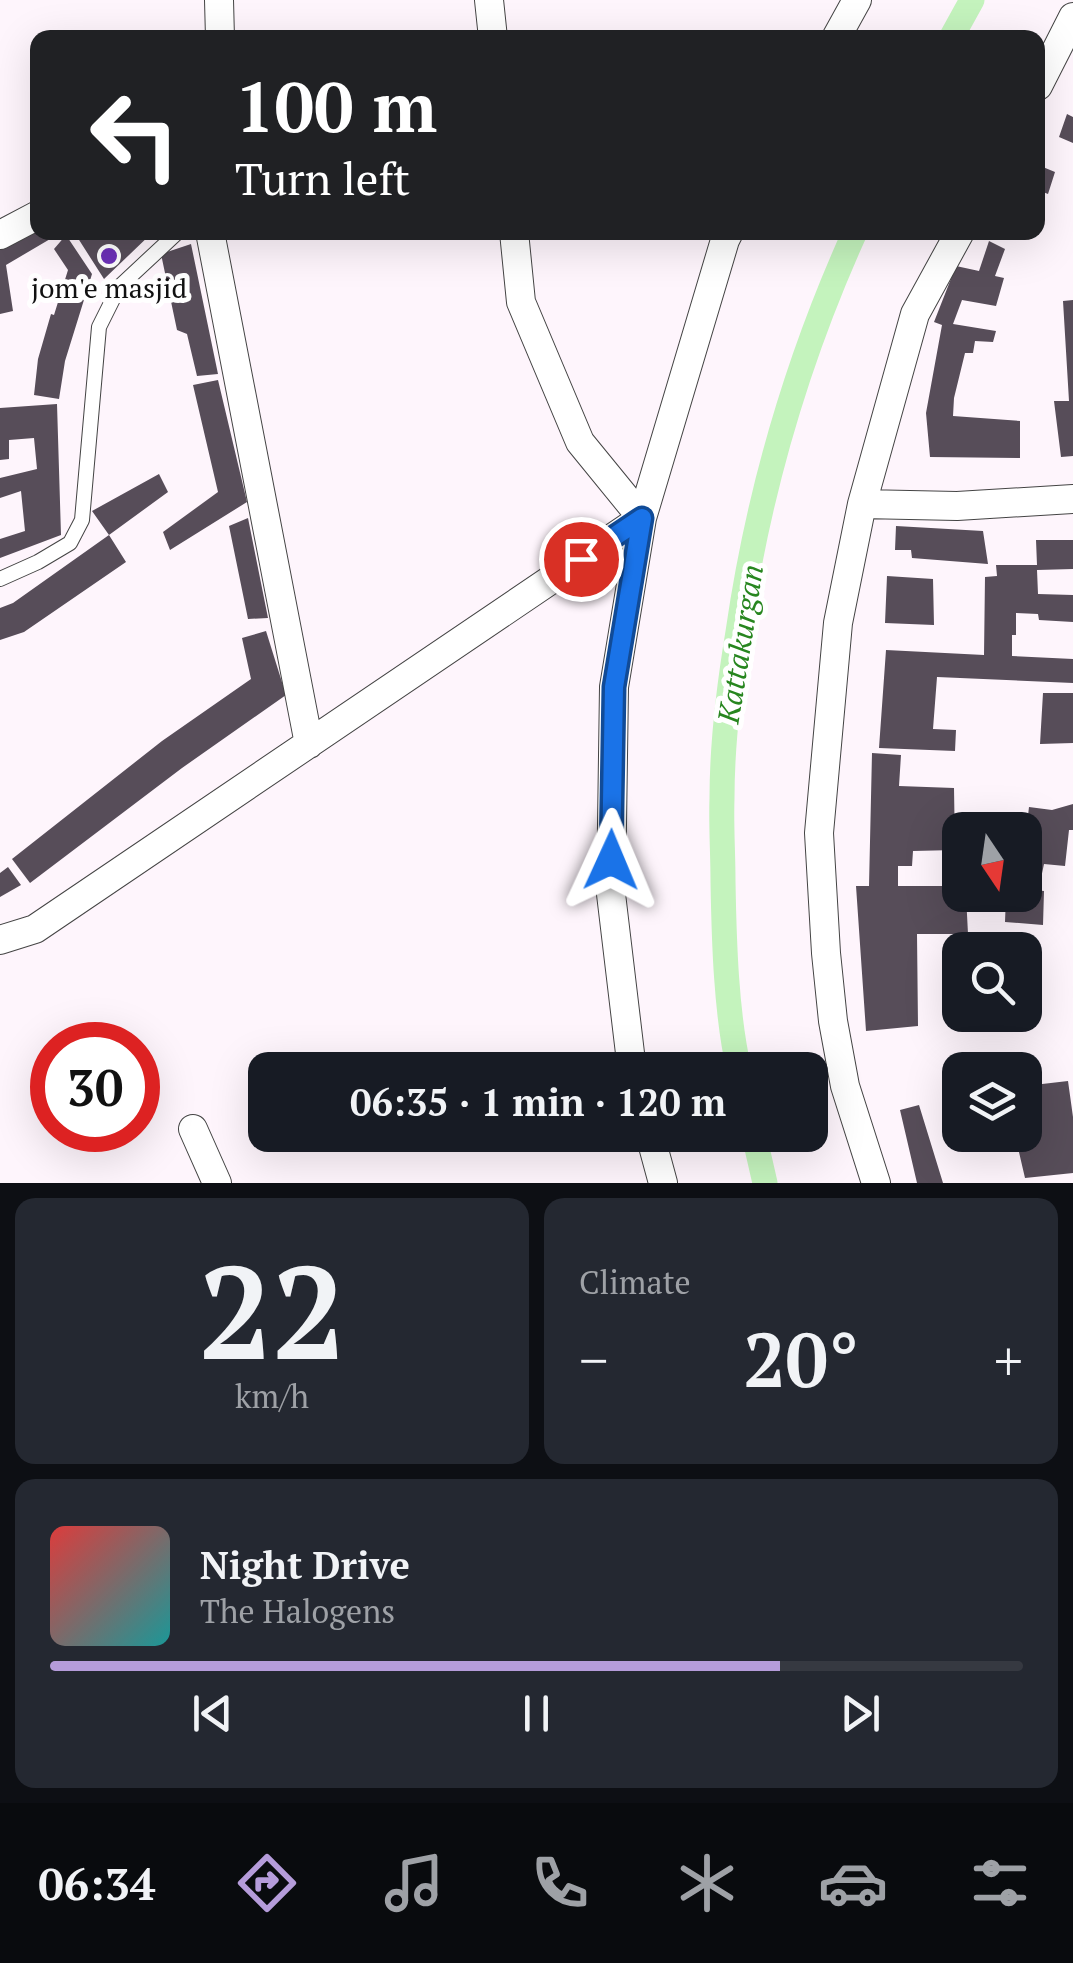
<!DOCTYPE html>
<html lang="en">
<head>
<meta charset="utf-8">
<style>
  :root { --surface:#171b24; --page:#242831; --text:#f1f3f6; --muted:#9ea1a6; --line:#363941; --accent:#b59cda }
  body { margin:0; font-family:"PT Serif",serif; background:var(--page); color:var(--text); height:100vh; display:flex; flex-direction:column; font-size:38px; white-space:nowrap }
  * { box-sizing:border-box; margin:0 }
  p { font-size:32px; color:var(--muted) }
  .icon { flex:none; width:55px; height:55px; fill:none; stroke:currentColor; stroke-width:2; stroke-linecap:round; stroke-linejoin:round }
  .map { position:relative; height:1183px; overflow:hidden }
  .panel { display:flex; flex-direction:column; gap:15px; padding:15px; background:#0d0f14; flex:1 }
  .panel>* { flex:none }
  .banner { position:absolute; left:30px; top:30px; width:1015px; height:210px; border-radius:20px; box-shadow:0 10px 40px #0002; background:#202124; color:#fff; overflow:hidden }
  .needle { width:65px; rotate:167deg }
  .buttons { position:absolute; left:942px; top:812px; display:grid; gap:20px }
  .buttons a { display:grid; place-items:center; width:100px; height:100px; border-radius:20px; background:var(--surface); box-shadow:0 10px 40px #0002; font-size:50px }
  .speed { position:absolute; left:30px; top:1022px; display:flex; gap:20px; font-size:50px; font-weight:700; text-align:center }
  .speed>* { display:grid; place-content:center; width:130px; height:130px; border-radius:50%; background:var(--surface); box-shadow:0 10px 40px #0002; line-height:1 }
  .speed .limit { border:15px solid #d22; background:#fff; color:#111 }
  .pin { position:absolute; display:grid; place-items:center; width:85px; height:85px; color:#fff; margin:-42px; border:5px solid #fff; border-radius:50%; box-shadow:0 2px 10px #0007 }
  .me { position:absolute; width:110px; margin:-55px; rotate:1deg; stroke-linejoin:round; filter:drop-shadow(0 0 8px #0008) }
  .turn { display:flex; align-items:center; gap:35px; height:210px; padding:0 40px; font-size:45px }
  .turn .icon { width:130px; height:130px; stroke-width:2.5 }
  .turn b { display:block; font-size:70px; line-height:85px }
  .big { font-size:75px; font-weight:700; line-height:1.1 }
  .panel .card { flex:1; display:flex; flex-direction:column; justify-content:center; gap:15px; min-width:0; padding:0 35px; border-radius:20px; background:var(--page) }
  .panel .dial { align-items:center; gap:0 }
  .dial b { font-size:130px; line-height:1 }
  .song { display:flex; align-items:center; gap:30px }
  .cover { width:120px; height:120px; border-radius:15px; background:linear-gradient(135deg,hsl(0 70% 55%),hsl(180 70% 35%)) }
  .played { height:10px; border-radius:5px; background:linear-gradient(90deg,var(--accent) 75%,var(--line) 75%) }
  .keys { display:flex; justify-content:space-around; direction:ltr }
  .heat { display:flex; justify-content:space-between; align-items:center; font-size:55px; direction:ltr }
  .panel .tiles { flex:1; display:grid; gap:15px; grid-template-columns:1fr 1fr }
  .card:last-child { grid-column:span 2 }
  .trip { position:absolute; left:248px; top:1052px; width:580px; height:100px; border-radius:20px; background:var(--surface); box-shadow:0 10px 40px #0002; font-weight:700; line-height:100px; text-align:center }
  .tabs { display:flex; height:160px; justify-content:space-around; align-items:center; background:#090b0e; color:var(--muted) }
  .tabs .icon { width:70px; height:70px }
  .tabs .current { color:var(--accent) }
  .tabs b { font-size:45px; color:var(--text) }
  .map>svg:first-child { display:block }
</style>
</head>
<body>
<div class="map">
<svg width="1073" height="1183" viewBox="0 0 1073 1183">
  <rect width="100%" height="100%" fill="#fef5fc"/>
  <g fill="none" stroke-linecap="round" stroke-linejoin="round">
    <path stroke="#c4f3bd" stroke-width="25" d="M951,38L972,0
      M739,1070C726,1013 724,940 723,881C723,853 721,826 722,798C722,742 729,686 738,632C758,494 797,360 855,232
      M754,1135L765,1183"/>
  </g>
  <path fill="#574d59" d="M1067,114L1073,117V143L1059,137Z
    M1038,165L1055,172L1048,194L1038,190Z
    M38,226V232H62L6,265L13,311L0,314V248Z
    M74,232H153L104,279Z
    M66,235L92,274L65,361L59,399L34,395L38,359L51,314L54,315L68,270L54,249Z
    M989,241L1005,249L995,276L1004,278L996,306L962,300L953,324L996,331L993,342L975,341L973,353H965L954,398L953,416L1020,421V458L930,457L926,413L942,325L934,322L956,266L979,271Z
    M191,244L218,374L197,376L187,334L177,330L161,254Z
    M1073,300V456L1061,457L1054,401H1069L1063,301Z
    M218,380L247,502L170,550L163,532L218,492L193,385Z
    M57,404L61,535L0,558V539L25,531L21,491L0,498V478L37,469L34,438L9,440V459L0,460V408Z
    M159,474L168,492L109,535L92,511Z
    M248,518L268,618L248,619L229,526Z
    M896,526L983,531L988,564L912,558L911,550H895Z
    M109,535L126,562L24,632L0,640V608L13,603Z
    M1036,540H1073V569L1037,570L1038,594L1073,595V622L1039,620L1038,614L1016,613V635H1012V656L1073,659V683L937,677L933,729L956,730L955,751L879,748L886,650L984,655L985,577L997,576L996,565H1037Z
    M887,576L933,579L934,625L885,623Z
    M266,631L286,695L182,768L30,883L12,859L162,741L251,679L242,638Z
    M1043,693H1073V743L1040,744Z
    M872,753L901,755L899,786L954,788L955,850L913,851L912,866H898V886H960V895H966L968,934H917L918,1026L866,1031L856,886H869Z
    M1073,804V830H1069L1065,866L1044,864L1040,883L1025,881V841L1029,807L1052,810Z
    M8,867L21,885L0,897V873Z
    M1025,889L1044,891L1043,925L1005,922L1006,895H1025Z
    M1068,1081L1073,1117V1173L1025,1178L1015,1135H1025V1103H1028L1025,1086Z
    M919,1105L943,1183H917L900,1110Z"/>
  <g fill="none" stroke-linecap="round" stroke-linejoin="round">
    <g stroke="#444" stroke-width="16">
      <path id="service" d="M0,579L38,562L70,543L82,520L99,327L119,287L178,232"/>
    </g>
    <g stroke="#444" stroke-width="30">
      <path id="minor" d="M219,0L220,38
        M489,0L493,38
        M836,38L857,0
        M1038,86L1073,17
        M210,232L309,744
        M0,235L38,215
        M862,504L957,506L1073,499
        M0,940L35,929L642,518L580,442L521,302L514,232
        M632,1070L611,894L614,687L642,518L725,240L729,232
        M193,1129L217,1183
        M650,1135L663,1183
        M876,1183L845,1086L833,1021L826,953L819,833L838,623L862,504L915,314L960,232"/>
    </g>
    <use href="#service" stroke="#fff" stroke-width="14"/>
    <use href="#minor" stroke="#fff" stroke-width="28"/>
  </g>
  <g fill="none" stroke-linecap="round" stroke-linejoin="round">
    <g stroke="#114b97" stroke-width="25">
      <path id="route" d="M581,559L642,518L614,687L611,860"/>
    </g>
    <use href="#route" stroke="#1a73e8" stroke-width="18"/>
  </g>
  <circle fill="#6c31b8" stroke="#fff" stroke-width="4" cx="109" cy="256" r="10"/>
  <g text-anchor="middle" stroke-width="10" stroke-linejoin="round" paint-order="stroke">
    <g font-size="28" fill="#111" stroke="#fff">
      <text x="109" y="298">jom'e masjid</text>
    </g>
    <g font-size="30" font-style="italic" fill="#27861f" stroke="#fff">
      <text transform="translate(741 644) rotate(-81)" y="10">Kattakurgan</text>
    </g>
  </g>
</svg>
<div class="buttons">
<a><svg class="needle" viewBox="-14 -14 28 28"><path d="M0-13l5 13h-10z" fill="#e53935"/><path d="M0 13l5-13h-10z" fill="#9ea1a6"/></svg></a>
<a><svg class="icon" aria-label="search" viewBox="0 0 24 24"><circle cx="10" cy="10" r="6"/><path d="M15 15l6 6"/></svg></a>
<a><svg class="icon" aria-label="layers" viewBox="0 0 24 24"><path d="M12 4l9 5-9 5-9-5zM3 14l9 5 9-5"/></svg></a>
</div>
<div class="speed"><div class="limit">30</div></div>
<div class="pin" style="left:581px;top:559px;background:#d93025"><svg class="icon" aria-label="arrive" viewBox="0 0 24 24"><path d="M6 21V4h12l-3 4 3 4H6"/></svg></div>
<svg class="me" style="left:611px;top:860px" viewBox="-20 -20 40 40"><path d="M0-17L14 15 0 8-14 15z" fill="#1a73e8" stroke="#fff" stroke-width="4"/></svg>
<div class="trip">06:35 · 1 min · 120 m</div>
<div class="banner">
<div class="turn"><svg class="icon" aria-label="left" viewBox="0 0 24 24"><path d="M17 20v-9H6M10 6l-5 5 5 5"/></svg><div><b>100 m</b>Turn left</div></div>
</div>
</div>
<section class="panel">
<div class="tiles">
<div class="card dial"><b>22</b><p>km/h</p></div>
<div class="card"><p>Climate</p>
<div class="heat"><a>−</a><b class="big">20°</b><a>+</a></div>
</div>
<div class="card">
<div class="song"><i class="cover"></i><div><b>Night Drive</b><p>The Halogens</p></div></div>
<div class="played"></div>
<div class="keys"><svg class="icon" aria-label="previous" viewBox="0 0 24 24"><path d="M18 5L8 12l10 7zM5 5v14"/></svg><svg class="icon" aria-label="pause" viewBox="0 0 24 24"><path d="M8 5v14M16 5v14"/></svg><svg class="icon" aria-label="next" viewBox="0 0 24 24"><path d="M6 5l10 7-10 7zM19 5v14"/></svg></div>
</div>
</div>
</section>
<nav class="tabs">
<b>06:34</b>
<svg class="icon current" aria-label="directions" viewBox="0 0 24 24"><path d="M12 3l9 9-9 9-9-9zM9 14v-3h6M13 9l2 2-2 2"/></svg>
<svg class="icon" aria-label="music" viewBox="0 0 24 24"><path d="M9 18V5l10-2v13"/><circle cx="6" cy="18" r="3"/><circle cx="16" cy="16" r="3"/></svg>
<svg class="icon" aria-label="phone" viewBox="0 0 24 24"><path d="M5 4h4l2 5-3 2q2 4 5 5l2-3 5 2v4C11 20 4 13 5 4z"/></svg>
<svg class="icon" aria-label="climate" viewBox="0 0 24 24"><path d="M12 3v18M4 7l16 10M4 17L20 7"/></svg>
<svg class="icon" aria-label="car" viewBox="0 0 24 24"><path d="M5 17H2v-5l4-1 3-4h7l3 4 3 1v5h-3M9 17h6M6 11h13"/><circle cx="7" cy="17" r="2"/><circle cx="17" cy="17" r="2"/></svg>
<svg class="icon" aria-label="filters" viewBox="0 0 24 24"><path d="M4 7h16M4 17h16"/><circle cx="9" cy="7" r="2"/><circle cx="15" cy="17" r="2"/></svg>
</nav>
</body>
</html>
